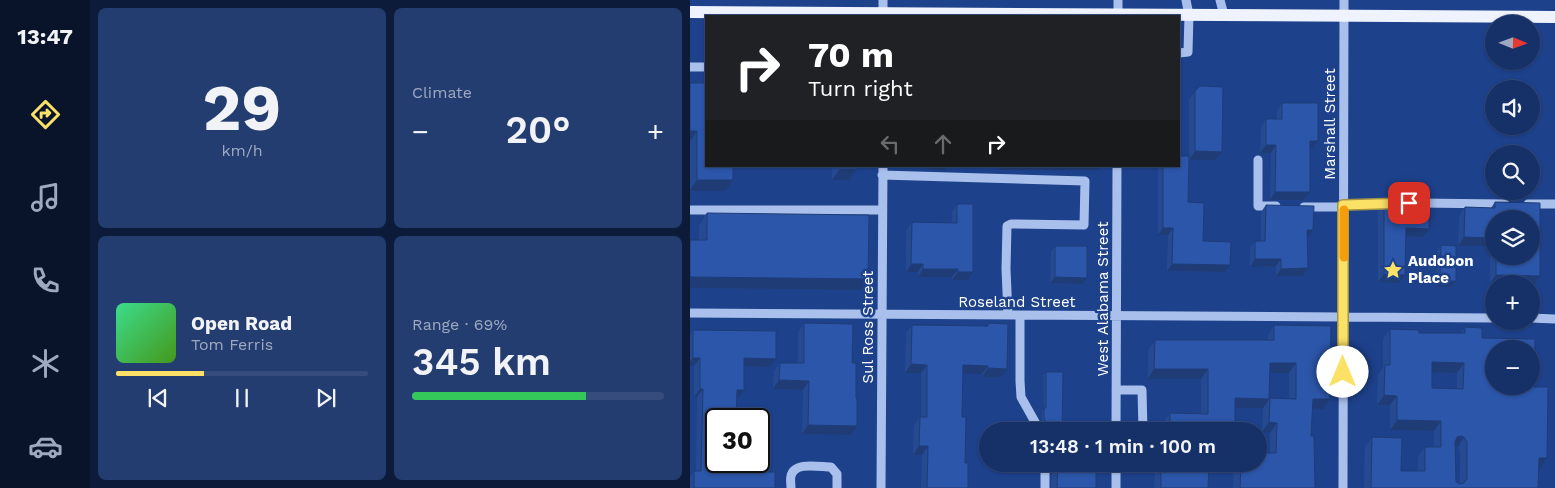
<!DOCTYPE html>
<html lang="en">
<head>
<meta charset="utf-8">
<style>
  :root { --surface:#163168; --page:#233d71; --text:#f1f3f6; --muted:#9ea9c0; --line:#354c7c; --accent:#fce167 }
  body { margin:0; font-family:"Work Sans",sans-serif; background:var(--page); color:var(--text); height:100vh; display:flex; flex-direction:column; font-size:19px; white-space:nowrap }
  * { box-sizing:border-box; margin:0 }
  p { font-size:16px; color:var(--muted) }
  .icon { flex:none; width:28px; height:28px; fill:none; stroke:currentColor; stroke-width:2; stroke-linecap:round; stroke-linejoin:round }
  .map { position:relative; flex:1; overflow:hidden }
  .details { display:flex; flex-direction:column; gap:8px; padding:8px; background:#0c1b39; width:600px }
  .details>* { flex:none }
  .guide { position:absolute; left:15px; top:15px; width:475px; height:152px; border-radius:0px; box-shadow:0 1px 4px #0004,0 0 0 1px var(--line); background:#202124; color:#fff; overflow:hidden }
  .needle { width:32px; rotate:91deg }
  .buttons { position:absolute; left:795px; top:15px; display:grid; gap:10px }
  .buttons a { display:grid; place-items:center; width:55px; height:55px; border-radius:50%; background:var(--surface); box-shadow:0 1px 4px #0004,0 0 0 1px var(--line); font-size:25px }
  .speed { position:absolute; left:15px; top:408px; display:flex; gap:10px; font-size:25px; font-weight:700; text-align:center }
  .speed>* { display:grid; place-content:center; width:65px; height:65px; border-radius:50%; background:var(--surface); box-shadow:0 1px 4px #0004,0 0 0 1px var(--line); line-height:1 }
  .speed .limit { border:2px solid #111; border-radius:8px; background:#fff; color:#111 }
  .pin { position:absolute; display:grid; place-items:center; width:42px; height:42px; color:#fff; margin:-21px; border-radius:10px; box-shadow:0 2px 8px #0006 }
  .me { position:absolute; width:55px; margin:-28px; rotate:0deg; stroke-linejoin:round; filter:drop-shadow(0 0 4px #0008) }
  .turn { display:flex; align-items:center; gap:18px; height:105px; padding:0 20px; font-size:22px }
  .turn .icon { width:65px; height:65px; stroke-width:2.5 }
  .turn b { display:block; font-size:35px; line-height:42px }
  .lanes { display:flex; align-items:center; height:48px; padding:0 20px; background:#0003; justify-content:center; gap:25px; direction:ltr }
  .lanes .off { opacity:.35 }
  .big { font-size:38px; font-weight:600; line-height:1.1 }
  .details .tile { flex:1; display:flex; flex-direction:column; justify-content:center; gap:8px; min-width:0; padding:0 18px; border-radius:8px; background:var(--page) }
  .details .dial { align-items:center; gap:0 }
  .dial b { font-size:65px; line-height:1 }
  .song { display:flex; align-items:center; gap:15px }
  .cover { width:60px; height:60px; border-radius:8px; background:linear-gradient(135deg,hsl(150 70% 55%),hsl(100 70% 35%)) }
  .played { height:5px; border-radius:2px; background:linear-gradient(90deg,var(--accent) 35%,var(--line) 35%) }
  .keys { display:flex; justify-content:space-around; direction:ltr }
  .heat { display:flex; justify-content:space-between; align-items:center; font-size:28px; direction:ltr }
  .charge { height:8px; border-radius:4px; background:linear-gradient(90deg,#34c759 69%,var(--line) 0) }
  .details .tiles { flex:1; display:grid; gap:8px; grid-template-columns:repeat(2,1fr) }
  .trip { position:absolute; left:289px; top:422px; width:288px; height:50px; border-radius:25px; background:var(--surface); box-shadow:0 1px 4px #0004,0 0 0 1px var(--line); font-weight:600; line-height:50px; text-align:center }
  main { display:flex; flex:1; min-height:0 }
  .tab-bar { display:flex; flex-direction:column; width:90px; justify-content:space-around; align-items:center; background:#09142a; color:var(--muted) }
  .tab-bar .icon { width:35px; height:35px }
  .tab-bar .on { color:var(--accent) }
  .tab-bar b { font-size:22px; color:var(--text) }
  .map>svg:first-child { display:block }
</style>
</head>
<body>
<main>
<nav class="tab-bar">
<b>13:47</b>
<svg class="icon on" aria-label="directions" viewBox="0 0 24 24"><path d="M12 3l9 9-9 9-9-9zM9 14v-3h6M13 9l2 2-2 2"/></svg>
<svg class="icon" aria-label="music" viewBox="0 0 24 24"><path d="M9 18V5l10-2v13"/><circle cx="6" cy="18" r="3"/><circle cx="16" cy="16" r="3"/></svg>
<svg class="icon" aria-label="phone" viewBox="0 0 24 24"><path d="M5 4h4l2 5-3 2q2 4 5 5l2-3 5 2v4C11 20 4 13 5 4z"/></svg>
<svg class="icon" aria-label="climate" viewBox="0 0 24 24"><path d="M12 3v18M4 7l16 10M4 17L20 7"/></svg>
<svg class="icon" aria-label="car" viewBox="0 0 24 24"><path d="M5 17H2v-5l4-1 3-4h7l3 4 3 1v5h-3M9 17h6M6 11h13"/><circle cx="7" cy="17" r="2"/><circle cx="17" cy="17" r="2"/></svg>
</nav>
<section class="details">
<div class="tiles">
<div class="tile dial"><b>29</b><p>km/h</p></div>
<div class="tile"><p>Climate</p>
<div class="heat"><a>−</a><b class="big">20°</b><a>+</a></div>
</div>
<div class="tile">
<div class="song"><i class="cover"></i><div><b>Open Road</b><p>Tom Ferris</p></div></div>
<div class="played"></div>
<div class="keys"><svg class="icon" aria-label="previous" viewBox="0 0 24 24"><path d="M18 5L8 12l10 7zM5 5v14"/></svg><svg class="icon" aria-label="pause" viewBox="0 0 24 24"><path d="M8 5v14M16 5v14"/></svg><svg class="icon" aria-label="next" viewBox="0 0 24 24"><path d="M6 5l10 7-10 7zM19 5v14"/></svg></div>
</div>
<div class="tile"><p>Range · 69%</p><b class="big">345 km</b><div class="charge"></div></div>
</div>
</section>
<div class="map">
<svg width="865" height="488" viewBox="0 0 865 488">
  <rect width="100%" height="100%" fill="#1d418b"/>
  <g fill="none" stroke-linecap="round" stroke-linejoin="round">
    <path stroke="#a9c0ec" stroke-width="9" d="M530,0L534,15
      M193,16V0
      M428,16V0
      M489,53L498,52L499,15L496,0
      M0,67H16
      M568,160V206H586
      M192,175L395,181L394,225L321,224L317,226L316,269L318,315
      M728,203L815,204
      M838,204H865
      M653,205L705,203
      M614,207H654
      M0,210H192
      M0,313L804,318
      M330,316V381L331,397L350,431
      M841,318L865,319
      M426,390H452L453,431
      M426,431L427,166
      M355,464V488
      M101,488C101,484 100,479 101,476C104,461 130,467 141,467L147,474V488
      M191,488L193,166
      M426,488V464
      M653,488L654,0"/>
    <path stroke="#eef3ff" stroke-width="12" d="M0,12L865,17"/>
  </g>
  <path fill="#264a91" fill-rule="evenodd" d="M0,83L35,191H0Z
    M505,91L532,152L526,160H499L498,202L513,241L535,272L477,271L478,235H468V166H489L499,156V100Z
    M592,103L622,149H620V192L614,200H580L581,153H570L571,127L576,119H587V111Z
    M142,166H167V169L159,180H142Z
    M694,202L733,237L716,236L715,275L709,283L688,282V210Z
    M805,202L850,203V276L844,284L800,283V246H768L769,216L775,207L801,208ZM804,219H841V256H804Z
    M267,204L278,280H262V277H228V272H216V230L222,222L262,223V212Z
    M576,205L618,237L613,276H586V266L560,267V248L565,241H571V212Z
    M17,213L171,290L0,288V240H9V225Z
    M751,245L766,281L761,287H746L747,252Z
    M365,246L393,284L360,283L361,252Z
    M114,323L162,363L166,398L167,426L161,435L112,434L113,390L83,389L84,371L90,363H108V332Z
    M298,323L311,377H292V374H273L272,417L275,463L278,488H231L232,455H223L224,425L230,417H231V373H215L216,333L222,325L297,326Z
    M584,325L633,409L622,408L621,436L625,488H543L544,464H568L580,453V433L572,432L573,408L580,398L599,399V373H580L579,399L573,408H545V431H473V423L480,413H511V379H458V350L465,340H578V335Z
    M775,327L792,338L844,387L850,468L848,467V488H674L675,447L682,437L711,471H728V456L735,447H744V431L700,430V405H687L688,375L693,368V339L700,329L729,333H771ZM742,372L767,373V389L742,388ZM765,446L768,447L770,452V484L766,482Z
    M3,330L80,367L54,366L49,398H47L26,419L45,472L85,488H0V477L4,471H6L7,397H4V366H0V334Z
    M356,372L372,431H356L352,421V411L354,409L353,375Z
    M368,464L406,488H361L362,472Z
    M469,464H519L518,488H464L465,470Z"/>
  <path fill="#1f3c76" d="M0,131H7L0,141Z
    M620,141H628L622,149H615Z
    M576,145H586L581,153H570Z
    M505,151L532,152L526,160H499Z
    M226,166H258L255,171L225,167Z
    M311,166H411L408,170H308Z
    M150,169H167L159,180H142Z
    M7,180H43L35,191H0V190Z
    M585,192H620L614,200H580Z
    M473,228H483L478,235H468Z
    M716,228L739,229L733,237L710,236Z
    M617,230H623L618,237H612Z
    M774,237L804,238V242L800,246H768Z
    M565,259H591L586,266L560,267Z
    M221,264H233L228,272H216Z
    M482,264L540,265L535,272L477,271Z
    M618,268L613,276H586L591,269Z
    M233,269H268L262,277H228Z
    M268,272H283L278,280H262Z
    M694,274L715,275L709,283L688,282Z
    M806,275L850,276L844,284L800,283Z
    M0,277L178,279L171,290L0,288Z
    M365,277L397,278L393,284L360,283Z
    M750,281H766L761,287H746Z
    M3,358H10L4,366H0V361Z
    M54,358L86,359L80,367L49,366Z
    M742,362L774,363L767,373L735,372Z
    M580,363H606L599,373H573Z
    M221,364L237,365L231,373H215Z
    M273,365L298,366L292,374H267Z
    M298,368L317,369L311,377H292Z
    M464,369H518L511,379H458Z
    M89,380L119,381L113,390L83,389Z
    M10,389H13L7,397H4Z
    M47,390H54L49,398H42Z
    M694,395L707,396L700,405H687Z
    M545,398L579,399L573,408H538Z
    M623,399H640L633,409L616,408Z
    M707,420L751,421L744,431L700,430Z
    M579,422L587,423L580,433L572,432Z
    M118,425L167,426L161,435L112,434Z
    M771,436L774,437L768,447L764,446L760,447L767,437Z
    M229,446H238L232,455H223Z
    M849,458H857L850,468L842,467Z"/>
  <path fill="#2c56a9" stroke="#1f3c76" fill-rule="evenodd" d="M0,83H16V166H43V180H7V131H0Z
    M510,86L533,87L532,152L505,151V91Z
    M592,103H628V141H620V192H585L586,145H576V119H592Z
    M489,156H499L498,202L514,203L513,241L541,242L540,265L482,264L483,228H473V166H489Z
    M150,166H167V169H150Z
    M739,201V229L716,228L715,275L694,274V202Z
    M805,202L850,203V276L806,275V256H841V219H804V238L774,237L775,207L805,208Z
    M267,204H283V272H268V269H233V264H221L222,222L267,223Z
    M576,205L624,206L623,230H617L618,268L591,269V259H565V241H575Z
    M17,213L179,215L178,279L0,277V240H17Z
    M751,245L766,246V281H750Z
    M365,246H397V278L365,277Z
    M114,323L163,324L162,363H166V398H167V426L118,425L119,381L89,380L90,363H114Z
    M298,323L318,324L317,369L298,368V366L273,365L272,417H276L275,463H278V488H237L238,446H229L230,417H237V365L221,364L222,325L298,326Z
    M584,325L641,326L640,399H623L621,436H624L625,488H550L551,464H568V453H586L587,423L579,422L580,398L606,399V363H580L579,399L545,398V431H480V413L518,414V369H464L465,340H584Z
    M775,327L792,328V338L845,339L844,387H858L857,458H849L848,488H681L682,437L712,438L711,471H735V447H751V421L707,420V396L694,395L695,365H700V329L729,330V333H775ZM804,349H841V386H804ZM742,362L774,363L773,389L742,388ZM771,436L774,437L777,442V479L774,483L770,484L766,482L765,442L767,437Z
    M3,330L86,331V359L54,358V390H47L46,419H26V461H45V472H85V488H4V471H11L13,389H10V358H3Z
    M356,372H373L372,431H357L358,427L354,418V408H356Z
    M368,464H406V488H367Z
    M471,464H519L518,488H471Z"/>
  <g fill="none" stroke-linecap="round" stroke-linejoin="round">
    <g stroke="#a49243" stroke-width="12">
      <path id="route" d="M653,372V205L719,203"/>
    </g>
    <use href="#route" stroke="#fce167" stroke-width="9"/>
    <path stroke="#f59e0b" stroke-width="9" d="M654,257V210"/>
  </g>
  <defs>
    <g id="sight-bare" transform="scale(1.5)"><path d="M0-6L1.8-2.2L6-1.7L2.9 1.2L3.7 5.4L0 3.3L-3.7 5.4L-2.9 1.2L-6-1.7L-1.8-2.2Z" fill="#fce167" stroke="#1d418b" stroke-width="2.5" paint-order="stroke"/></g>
  </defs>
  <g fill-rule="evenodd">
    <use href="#sight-bare" x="703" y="270"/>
  </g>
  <g text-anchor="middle" stroke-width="5" stroke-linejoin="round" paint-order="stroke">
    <g font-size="15" fill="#fff" stroke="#1d418b">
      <text transform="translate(640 124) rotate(-90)" y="5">Marshall Street</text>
      <text transform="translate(413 299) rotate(-90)" y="5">West Alabama Street</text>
      <text x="327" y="307">Roseland Street</text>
      <text transform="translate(178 327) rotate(-90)" y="5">Sul Ross Street</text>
    </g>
    <g font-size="15" font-weight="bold" fill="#fff" stroke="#1d418b" text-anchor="start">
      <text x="718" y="266">Audobon<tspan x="718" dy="17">Place</tspan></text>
    </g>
  </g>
</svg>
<div class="buttons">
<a><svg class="needle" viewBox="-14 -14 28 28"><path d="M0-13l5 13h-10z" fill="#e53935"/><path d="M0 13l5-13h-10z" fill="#9ea9c0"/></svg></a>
<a><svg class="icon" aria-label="sound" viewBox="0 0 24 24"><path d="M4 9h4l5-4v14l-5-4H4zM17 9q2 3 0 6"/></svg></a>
<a><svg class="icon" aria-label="search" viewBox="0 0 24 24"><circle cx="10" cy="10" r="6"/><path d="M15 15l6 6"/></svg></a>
<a><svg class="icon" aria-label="layers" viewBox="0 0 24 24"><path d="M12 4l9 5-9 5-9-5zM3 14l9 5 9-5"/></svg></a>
<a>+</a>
<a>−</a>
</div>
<div class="speed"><div class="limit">30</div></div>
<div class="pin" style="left:719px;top:203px;background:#d93025"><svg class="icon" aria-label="arrive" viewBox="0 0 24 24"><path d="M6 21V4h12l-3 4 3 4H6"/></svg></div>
<svg class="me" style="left:653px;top:372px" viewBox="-20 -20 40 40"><circle r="19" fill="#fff"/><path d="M0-13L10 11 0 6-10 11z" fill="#fce167"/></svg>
<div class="trip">13:48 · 1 min · 100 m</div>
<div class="guide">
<div class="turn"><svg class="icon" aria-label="right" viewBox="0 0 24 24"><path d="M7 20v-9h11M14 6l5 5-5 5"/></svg><div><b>70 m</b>Turn right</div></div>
<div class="lanes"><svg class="icon off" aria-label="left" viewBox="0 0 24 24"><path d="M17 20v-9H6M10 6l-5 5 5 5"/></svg><svg class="icon off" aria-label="ahead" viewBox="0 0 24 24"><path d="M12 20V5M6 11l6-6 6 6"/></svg><svg class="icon" aria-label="right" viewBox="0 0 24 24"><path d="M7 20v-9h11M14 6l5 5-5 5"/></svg></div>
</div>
</div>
</main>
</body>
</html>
